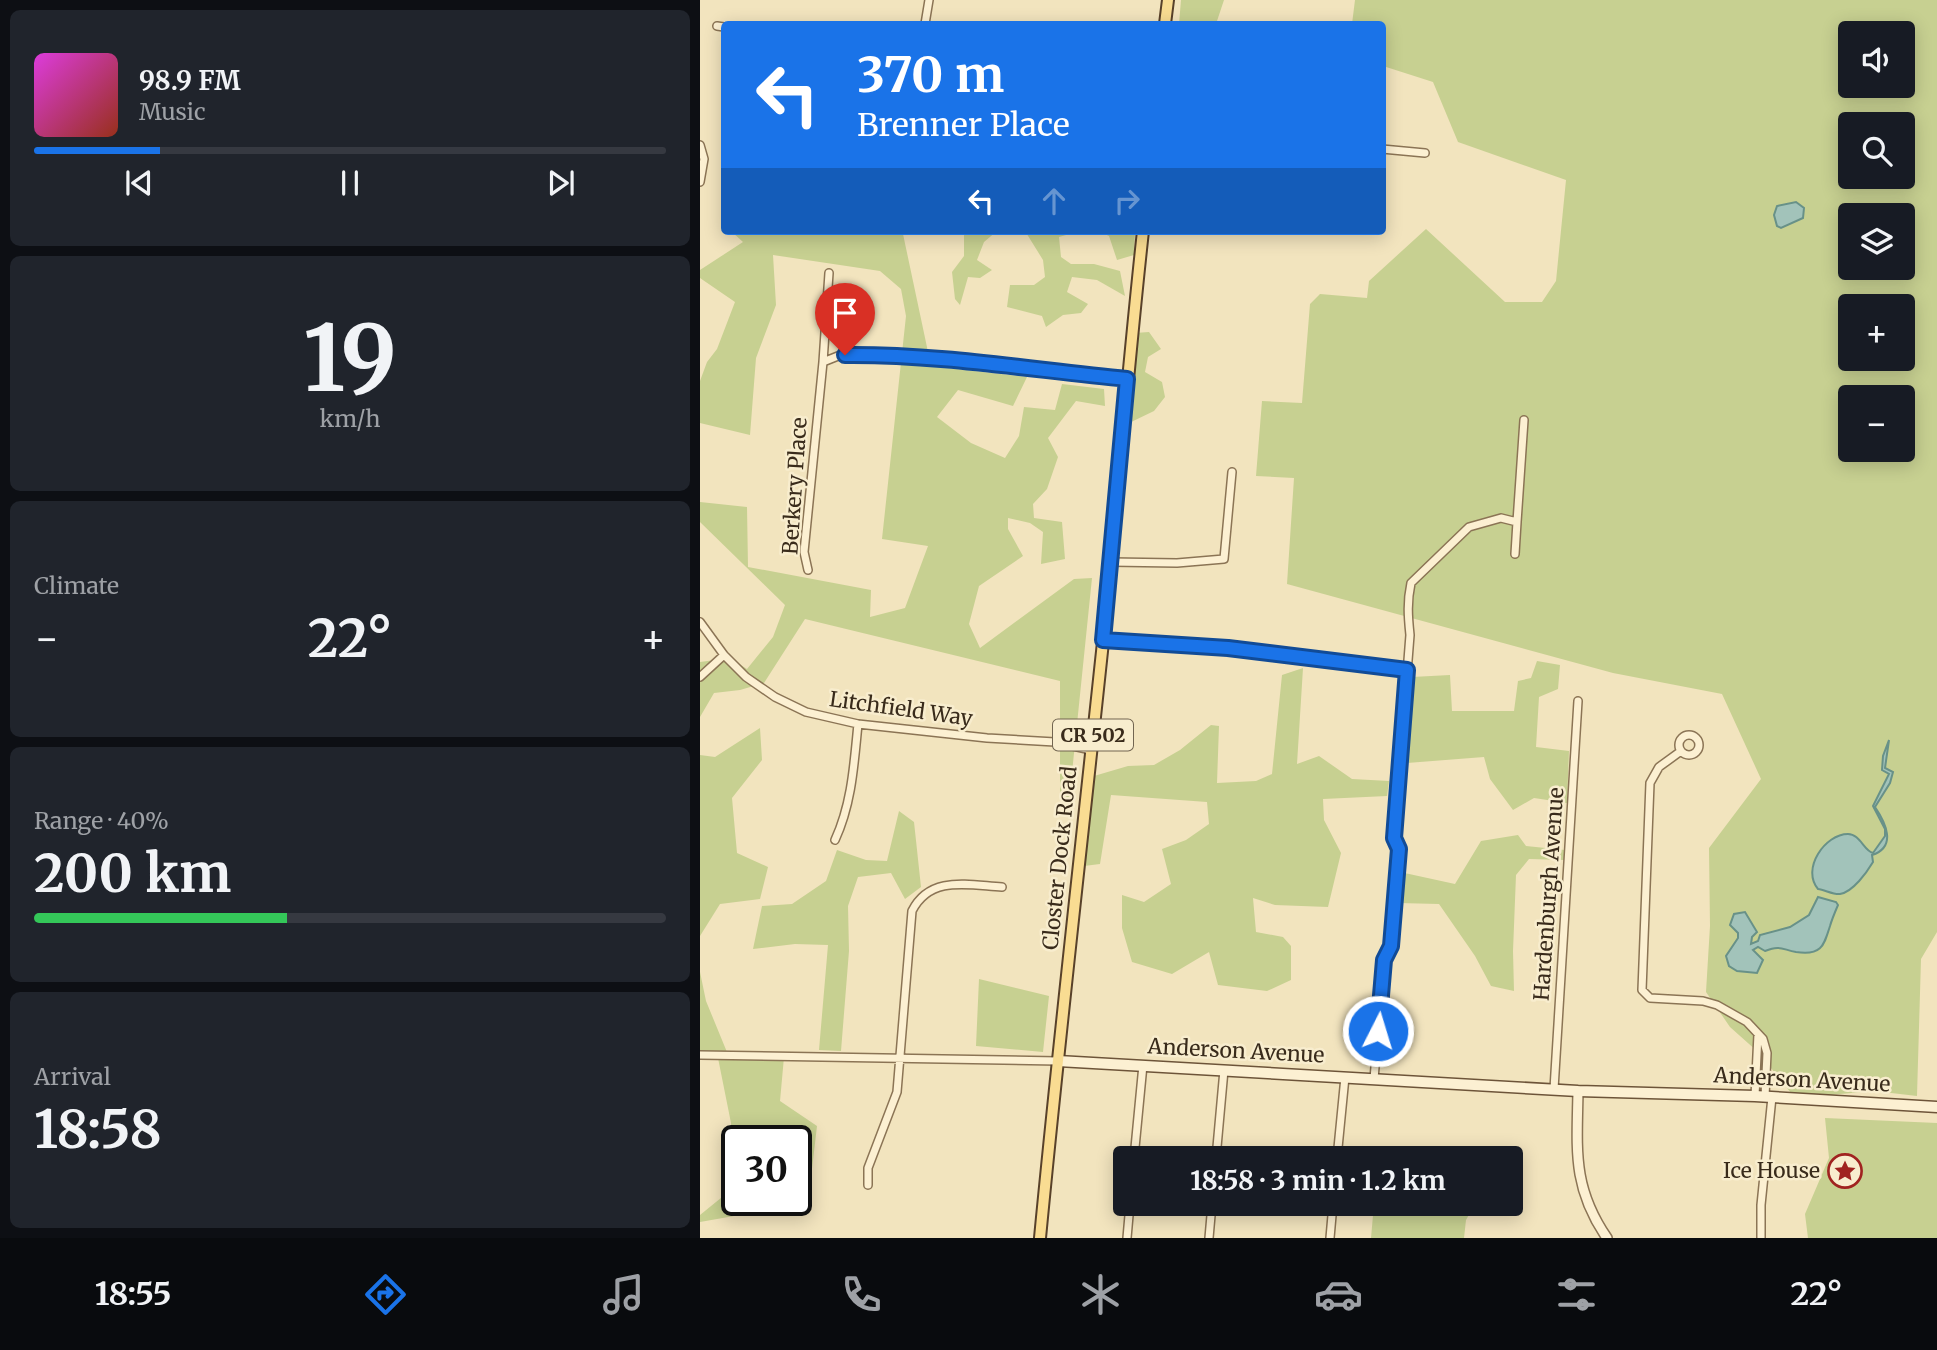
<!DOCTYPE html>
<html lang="en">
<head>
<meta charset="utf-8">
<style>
  :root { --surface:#171b24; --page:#20242c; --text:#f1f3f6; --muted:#9ea1a6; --line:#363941; --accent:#1a73e8 }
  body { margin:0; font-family:Merriweather,serif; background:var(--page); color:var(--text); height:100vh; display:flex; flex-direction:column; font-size:26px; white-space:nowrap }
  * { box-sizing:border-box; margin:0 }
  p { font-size:23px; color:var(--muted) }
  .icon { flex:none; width:38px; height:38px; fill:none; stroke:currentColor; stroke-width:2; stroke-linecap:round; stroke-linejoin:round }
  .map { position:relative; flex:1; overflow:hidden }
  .panel { display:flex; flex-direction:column; gap:10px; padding:10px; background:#0d0f14; width:700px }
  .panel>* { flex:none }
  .hud { position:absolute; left:21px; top:21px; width:665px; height:214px; border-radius:7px; box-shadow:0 4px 18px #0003; background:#1a73e8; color:#fff; overflow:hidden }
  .controls { position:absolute; left:1138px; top:21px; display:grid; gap:14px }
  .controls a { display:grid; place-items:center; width:77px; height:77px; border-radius:7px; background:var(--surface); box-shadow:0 4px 18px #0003; font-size:35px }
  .speed { position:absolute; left:21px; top:1125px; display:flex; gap:14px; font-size:35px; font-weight:700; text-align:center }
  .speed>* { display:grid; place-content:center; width:91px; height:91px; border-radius:50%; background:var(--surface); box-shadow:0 4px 18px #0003; line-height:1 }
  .speed .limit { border:4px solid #111; border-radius:10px; background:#fff; color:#111 }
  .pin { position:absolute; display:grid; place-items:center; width:60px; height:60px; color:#fff; margin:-72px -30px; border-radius:50% 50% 50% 0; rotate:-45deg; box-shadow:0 0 7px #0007 }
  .pin .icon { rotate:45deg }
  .me { position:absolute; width:77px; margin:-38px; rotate:5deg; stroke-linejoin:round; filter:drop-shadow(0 0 5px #0008) }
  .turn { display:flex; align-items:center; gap:24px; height:147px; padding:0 21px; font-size:32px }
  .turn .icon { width:91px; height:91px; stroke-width:2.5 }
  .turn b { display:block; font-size:49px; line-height:60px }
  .lanes { display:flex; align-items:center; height:66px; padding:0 21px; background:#0003; justify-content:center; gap:35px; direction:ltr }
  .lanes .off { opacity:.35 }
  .big { font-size:52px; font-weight:700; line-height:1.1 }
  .panel .widget { flex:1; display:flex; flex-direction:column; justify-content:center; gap:10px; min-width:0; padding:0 24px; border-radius:10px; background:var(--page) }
  .panel .dial { align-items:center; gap:0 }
  .dial b { font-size:91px; line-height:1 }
  .song { display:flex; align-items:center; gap:21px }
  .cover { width:84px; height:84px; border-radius:10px; background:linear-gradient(135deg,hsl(300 70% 55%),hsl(10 70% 35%)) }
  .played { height:7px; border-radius:4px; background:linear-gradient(90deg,var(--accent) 20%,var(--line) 20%) }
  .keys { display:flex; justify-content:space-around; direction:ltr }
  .heat { display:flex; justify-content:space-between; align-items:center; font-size:38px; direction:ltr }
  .charge { height:10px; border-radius:5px; background:linear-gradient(90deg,#34c759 40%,var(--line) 0) }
  .trip { position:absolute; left:413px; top:1146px; width:410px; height:70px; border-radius:7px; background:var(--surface); box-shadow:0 4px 18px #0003; font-weight:700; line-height:70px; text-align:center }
  .tabs { display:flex; height:112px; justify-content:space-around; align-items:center; background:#090b0e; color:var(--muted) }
  .tabs .icon { width:49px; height:49px }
  .tabs .selected { color:var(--accent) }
  .tabs b { font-size:32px; color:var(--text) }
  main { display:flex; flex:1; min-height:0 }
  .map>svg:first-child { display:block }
</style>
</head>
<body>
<main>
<section class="panel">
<div class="widget">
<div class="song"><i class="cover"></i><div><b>98.9 FM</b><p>Music</p></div></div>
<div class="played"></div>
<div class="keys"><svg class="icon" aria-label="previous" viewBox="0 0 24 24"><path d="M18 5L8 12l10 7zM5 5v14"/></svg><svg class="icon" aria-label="pause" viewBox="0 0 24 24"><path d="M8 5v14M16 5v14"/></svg><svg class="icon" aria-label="next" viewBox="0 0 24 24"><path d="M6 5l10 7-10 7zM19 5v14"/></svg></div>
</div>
<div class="widget dial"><b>19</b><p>km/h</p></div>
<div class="widget"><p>Climate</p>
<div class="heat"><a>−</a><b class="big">22°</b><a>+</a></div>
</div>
<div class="widget"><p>Range · 40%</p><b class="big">200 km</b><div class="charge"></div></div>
<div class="widget"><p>Arrival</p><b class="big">18:58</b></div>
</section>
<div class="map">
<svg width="1237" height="1238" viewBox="0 0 1237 1238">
  <rect width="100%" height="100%" fill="#f2e4be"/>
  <path fill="#c7d091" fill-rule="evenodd" d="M481,0H524L516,24H479Z
    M655,0H1237V932L1221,959L1217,1096L1174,1091L1095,1098L1058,1052L1030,1027L1006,992L1010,926L1009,848L1061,779L1022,694L913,673L587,584L594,478L556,476L562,401L602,403L610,304L620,294L667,298L669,281L726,229L805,302H842L856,281L866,180L758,142L733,82L683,66L682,24H652ZM1150,33H1202V86H1150ZM1150,124H1202V177H1150ZM1150,215H1202V268H1150ZM1150,306H1202V359H1150ZM1150,397H1202V450H1150Z
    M31,231H196L203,234L231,366L327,377L313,406L258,390L237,417L271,443L305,458L319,436L324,407L355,410L362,384L404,389L405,406L376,401L348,438L358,457L347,489L333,504L334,518L362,522L365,559L341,564L343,532L330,523L308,518V529L323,556L279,586L269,624L280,648L374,579L392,578L369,802L360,796V681L105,619L64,683L40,690L14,693L0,717V662L30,658L47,669L73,637L85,605L0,522V502L47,507L48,567L171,590L170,617L205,608L228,546L182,539L206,316L201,289L180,271L73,255L76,305L56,358L50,435L0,423V381L7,362L17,349L35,302L0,278V270L43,242Z
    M259,231H297L284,242L277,260L292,270L280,278L268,277L260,305L255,299L252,272L264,256V234Z
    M325,231H380L359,237L361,257L371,264H394L420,271L425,296L397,280L372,277L367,292L388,304L381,313L363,315L346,327L342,316L307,307L310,285H334L345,277L343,260Z
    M398,231H435L434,255L417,260L409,236Z
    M449,332L461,349L448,357L445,372L462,382L465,397L454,411L427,424L435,333Z
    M837,661L860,665L858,689L839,697L836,747L869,751L867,803L834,798L813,810L790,779L784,757L707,763L712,677L750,675L752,711H814L818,681L831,678Z
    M603,668L597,764L619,756L652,779L689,781L687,796L623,799L624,820L641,853L628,907L575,905L553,898L556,932L583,937L591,946V980L567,991L518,985L509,952L472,974L432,962L422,928V895L444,902L471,884L462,849L486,840L509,824L507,802L411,795L400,864L384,866L394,776L428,766L454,765L480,750L511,725L519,726L517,783L556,781L572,774L582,675Z
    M60,728L62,760L32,798L37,853L68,867L60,899L20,904L0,936V755L15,757Z
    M199,811L214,822L221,887L205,899L191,873L158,877L148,906L149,951L141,1051L119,1050L128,945L95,944L53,949L62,906L92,904L126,881L137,850L166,860L187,861Z
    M818,835L826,846L865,850L864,860L829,859L816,875L813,951L814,991L791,986L775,956L739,904L698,903L700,872L755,884L781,841Z
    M0,972L6,1001L29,1057H84L80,1101L117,1126L108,1203L0,1222V1215L32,1189L31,1123L18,1058L0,1055ZM37,1141H96V1200H37Z
    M279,979L349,996L343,1052L276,1046Z
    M1125,1118L1237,1123V1238H1108L1105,1214L1129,1158Z
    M674,1204H775L766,1220L764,1238H671Z"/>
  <path fill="#a2c3ba" stroke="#689188" stroke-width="2" d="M1096,202L1104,208L1103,218L1081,228L1077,226L1074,215L1077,206Z
    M1189,740L1185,768L1193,772L1190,783L1175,807C1186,823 1197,847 1172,855L1173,862C1167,872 1153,892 1140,894C1134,895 1125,890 1118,889C1101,869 1125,834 1148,834C1160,834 1164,851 1173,853L1185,836V829L1173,806L1189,774L1182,770L1183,756Z
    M1118,897L1136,902L1138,905C1135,912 1132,919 1130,926C1124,945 1122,956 1096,952C1081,949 1080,945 1065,951L1058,947L1053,950L1063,960L1057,973L1037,971L1029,966L1026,956L1038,938V933L1030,925L1034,914L1045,912L1057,932L1052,937L1051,944L1058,941L1060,935L1090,927L1109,915Z"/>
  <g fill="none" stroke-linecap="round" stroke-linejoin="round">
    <g stroke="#8b7455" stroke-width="10">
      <path id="minor" d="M225,24L229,0
        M17,26L24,27
        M0,145L4,159L0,182
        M682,149L725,153
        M123,362L129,273
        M815,554L817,522
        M411,562L477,563L524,559L532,472
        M108,570L104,552L123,362L138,356L181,355L427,379
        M0,622L24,655L46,677L75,697L106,712L158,724L287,738L355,742L391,750
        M403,640L528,647L707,670
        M0,677L24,655
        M979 745a10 10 0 1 1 20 0a10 10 0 1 1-20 0Z
        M981,751L959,767L950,783L942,990L950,998L1003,1001L1017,1005L1047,1022L1063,1039L1067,1053L1065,1097
        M135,840C152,803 154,764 158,724
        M0,1055L358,1061
        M674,1079L684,960L691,946L699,849L694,838L710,635C708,616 707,602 711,583L769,527L801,518L817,522L824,420
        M854,1089L878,701
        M1055,1096L1058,1034
        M434,1158L443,1065
        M516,1158L524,1070
        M637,1158L645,1077
        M168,1185V1168L197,1092L212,911C230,875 268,885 302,887
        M427,1238L430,1204
        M509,1238L512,1204
        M630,1238L633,1204
        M1061,1238V1205L1072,1097"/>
    </g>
    <g stroke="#8b7455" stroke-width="12">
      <path id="tertiary" d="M878,1091C877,1150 872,1187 907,1238"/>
    </g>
    <g stroke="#6d5439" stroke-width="13">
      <path id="secondary" d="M358,1061L878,1091L1055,1096L1237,1107"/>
    </g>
    <g stroke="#58412a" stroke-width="14">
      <path id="primary" d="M465,24L468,0
        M340,1238C359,1039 382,841 403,642C417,505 428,368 443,231"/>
    </g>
    <use href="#minor" stroke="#fcf0d2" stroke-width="7"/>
    <use href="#tertiary" stroke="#fcf0d2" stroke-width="9"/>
    <use href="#secondary" stroke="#fcf0d2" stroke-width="10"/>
    <use href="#primary" stroke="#f9dc92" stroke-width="10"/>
  </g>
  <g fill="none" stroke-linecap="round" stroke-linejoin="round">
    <g stroke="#114b97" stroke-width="18">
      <path id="route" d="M145,355C239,354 333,370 427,379L403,640L528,648L707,670L694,838L699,849L691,946L684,960L678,1031"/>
    </g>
    <use href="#route" stroke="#1a73e8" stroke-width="12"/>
  </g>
  <defs>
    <g id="sight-ring" transform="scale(1.75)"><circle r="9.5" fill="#f8edce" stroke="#a02320" stroke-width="1.5"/><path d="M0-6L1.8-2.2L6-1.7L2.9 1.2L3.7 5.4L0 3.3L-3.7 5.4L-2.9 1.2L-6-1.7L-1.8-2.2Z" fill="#a02320"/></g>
  </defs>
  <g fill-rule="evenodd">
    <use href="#sight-ring" x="1145" y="1171"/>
  </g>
  <g text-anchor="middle" stroke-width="5" stroke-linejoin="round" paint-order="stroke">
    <rect fill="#f8edce" stroke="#726551" stroke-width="2" x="353" y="719.5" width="80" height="31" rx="5"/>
    <g font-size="19" font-weight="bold" fill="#392b1b">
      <text x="393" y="742">CR 502</text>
    </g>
    <g font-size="21" fill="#392b1b" stroke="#f8edce">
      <text transform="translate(95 486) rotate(-86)" y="7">Berkery Place</text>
      <text transform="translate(201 709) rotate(8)" y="7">Litchfield Way</text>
      <text transform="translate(360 858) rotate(-84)" y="7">Closter Dock Road</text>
      <text transform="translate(849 894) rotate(-86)" y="7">Hardenburgh Avenue</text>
      <text transform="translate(536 1051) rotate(3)" y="7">Anderson Avenue</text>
      <text transform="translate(1102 1080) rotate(3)" y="7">Anderson Avenue</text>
    </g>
    <g font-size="21" fill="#392b1b" stroke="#f8edce" text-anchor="end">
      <text x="1120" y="1178">Ice House</text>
    </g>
  </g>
</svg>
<div class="controls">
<a><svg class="icon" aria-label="sound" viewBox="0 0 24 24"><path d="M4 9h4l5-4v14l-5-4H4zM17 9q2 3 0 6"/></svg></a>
<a><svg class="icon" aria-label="search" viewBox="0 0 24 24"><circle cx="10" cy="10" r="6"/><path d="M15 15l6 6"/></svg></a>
<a><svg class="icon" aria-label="layers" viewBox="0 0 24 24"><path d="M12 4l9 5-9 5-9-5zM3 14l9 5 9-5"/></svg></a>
<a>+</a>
<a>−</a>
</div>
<div class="speed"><div class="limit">30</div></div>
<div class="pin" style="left:145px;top:355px;background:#d93025"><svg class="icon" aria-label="arrive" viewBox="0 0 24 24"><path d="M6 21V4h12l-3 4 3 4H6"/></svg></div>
<svg class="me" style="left:678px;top:1031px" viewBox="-20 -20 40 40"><circle r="17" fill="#1a73e8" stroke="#fff" stroke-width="3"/><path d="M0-11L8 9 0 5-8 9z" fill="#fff"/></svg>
<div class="trip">18:58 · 3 min · 1.2 km</div>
<div class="hud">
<div class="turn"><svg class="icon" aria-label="left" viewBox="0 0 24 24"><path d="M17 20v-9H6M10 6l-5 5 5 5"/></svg><div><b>370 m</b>Brenner Place</div></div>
<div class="lanes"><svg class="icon" aria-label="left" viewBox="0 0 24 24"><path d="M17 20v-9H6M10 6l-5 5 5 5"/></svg><svg class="icon off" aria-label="ahead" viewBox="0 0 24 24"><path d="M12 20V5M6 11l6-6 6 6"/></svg><svg class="icon off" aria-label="right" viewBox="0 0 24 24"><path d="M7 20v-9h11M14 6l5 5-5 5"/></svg></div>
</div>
</div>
</main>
<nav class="tabs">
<b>18:55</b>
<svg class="icon selected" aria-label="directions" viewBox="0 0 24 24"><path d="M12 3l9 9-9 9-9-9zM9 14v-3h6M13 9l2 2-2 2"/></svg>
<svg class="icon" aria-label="music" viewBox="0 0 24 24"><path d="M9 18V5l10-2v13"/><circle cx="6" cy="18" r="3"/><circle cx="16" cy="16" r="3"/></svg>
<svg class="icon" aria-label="phone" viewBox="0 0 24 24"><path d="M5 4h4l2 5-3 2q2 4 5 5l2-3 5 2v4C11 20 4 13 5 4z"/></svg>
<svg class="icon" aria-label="climate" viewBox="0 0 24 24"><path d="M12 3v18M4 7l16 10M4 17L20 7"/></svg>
<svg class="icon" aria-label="car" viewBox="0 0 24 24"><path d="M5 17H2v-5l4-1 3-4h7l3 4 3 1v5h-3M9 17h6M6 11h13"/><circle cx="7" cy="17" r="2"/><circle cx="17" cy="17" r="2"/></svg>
<svg class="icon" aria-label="filters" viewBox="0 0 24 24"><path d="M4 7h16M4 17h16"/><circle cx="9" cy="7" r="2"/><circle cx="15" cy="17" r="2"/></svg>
<b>22°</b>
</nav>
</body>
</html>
